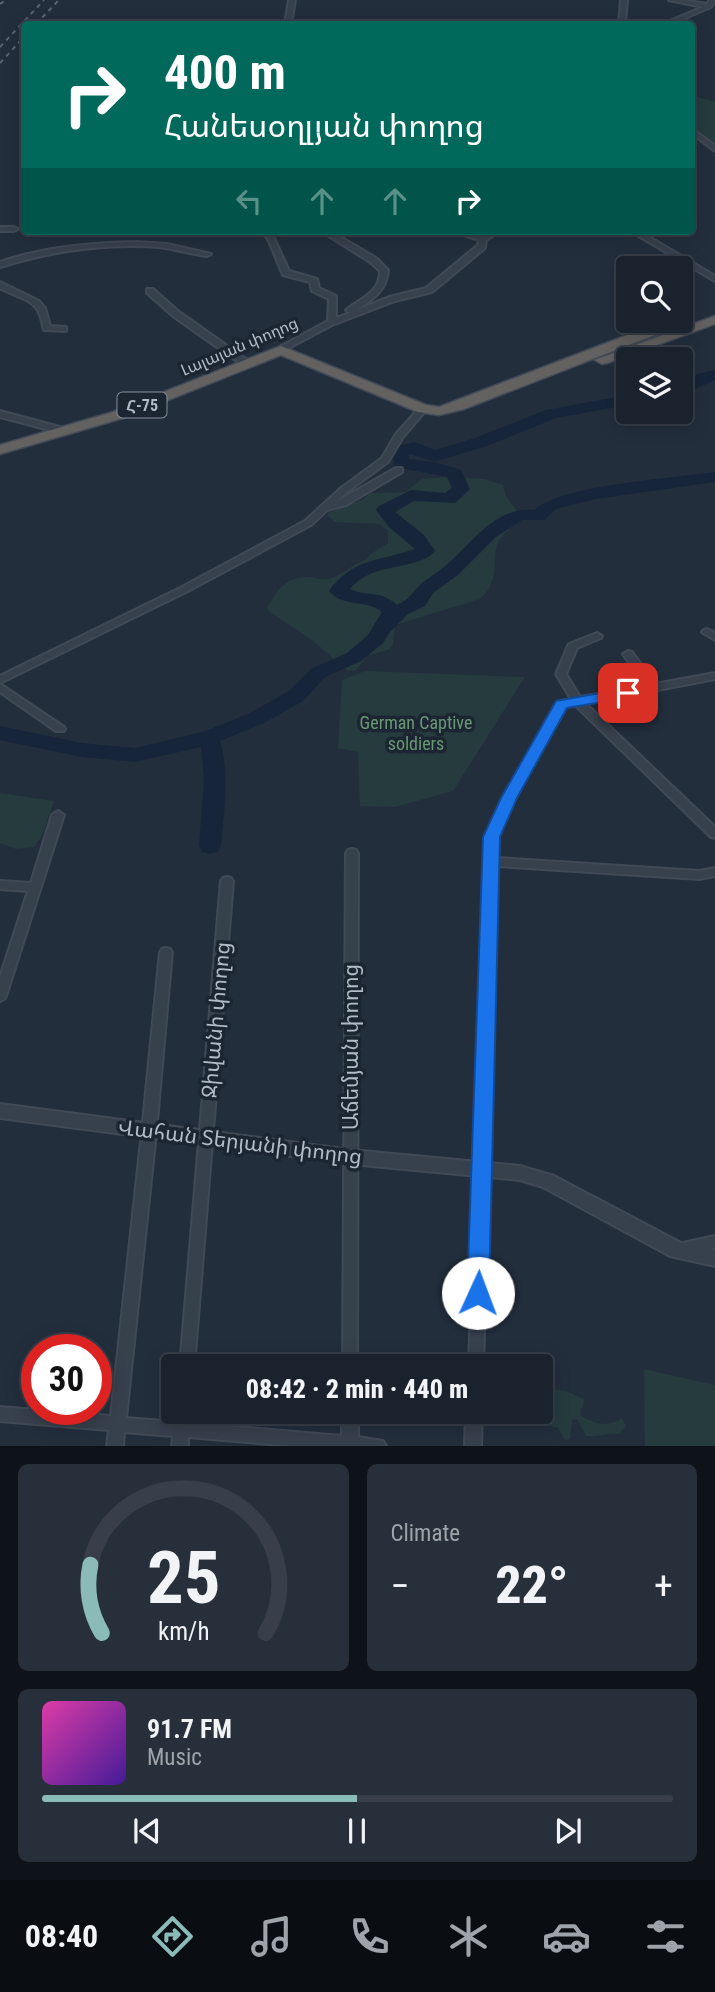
<!DOCTYPE html>
<html lang="en">
<head>
<meta charset="utf-8">
<style>
  :root { --surface:#1a222e; --page:#272f3a; --text:#f1f3f6; --muted:#9fa4aa; --line:#383f4a; --accent:#8bbbb9 }
  body { margin:0; font-family:"Roboto Condensed","Noto Sans Armenian",sans-serif; background:var(--page); color:var(--text); height:100vh; display:flex; flex-direction:column; font-size:26px; white-space:nowrap }
  * { box-sizing:border-box; margin:0 }
  p { font-size:23px; color:var(--muted) }
  .icon { flex:none; width:38px; height:38px; fill:none; stroke:currentColor; stroke-width:2; stroke-linecap:round; stroke-linejoin:round }
  .map { position:relative; height:1446px; overflow:hidden }
  .panel { display:flex; flex-direction:column; gap:18px; padding:18px; background:#0e1319; flex:1 }
  .panel>* { flex:none }
  .top-card { position:absolute; left:21px; top:21px; width:674px; height:214px; border-radius:7px; box-shadow:0 4px 18px #0003,0 0 0 2px var(--line); background:#00695c; color:#fff; overflow:hidden }
  .tools { position:absolute; left:616px; top:256px; display:grid; gap:14px }
  .tools a { display:grid; place-items:center; width:77px; height:77px; border-radius:7px; background:var(--surface); box-shadow:0 4px 18px #0003,0 0 0 2px var(--line); font-size:35px }
  .speed { position:absolute; left:21px; top:1334px; display:flex; gap:14px; font-size:35px; font-weight:700; text-align:center }
  .speed>* { display:grid; place-content:center; width:91px; height:91px; border-radius:50%; background:var(--surface); box-shadow:0 4px 18px #0003,0 0 0 2px var(--line); line-height:1 }
  .speed .limit { border:10px solid #d22; background:#fff; color:#111 }
  .pin { position:absolute; display:grid; place-items:center; width:60px; height:60px; color:#fff; margin:-30px; border-radius:14px; box-shadow:0 4px 10px #0006 }
  .me { position:absolute; width:77px; margin:-38px; rotate:2deg; stroke-linejoin:round; filter:drop-shadow(0 0 5px #0008) }
  .turn { display:flex; align-items:center; gap:24px; height:147px; padding:0 28px; font-size:32px }
  .turn .icon { width:91px; height:91px; stroke-width:2.5 }
  .turn b { display:block; font-size:49px; line-height:60px }
  .lanes { display:flex; align-items:center; height:66px; padding:0 28px; background:#0003; justify-content:center; gap:35px; direction:ltr }
  .lanes .off { opacity:.35 }
  .big { font-size:52px; font-weight:800; line-height:1.1 }
  .panel .widget { flex:1; display:flex; flex-direction:column; justify-content:center; gap:10px; min-width:0; padding:0 24px; border-radius:10px; background:var(--page) }
  .panel .dial { align-items:center; gap:0 }
  .dial svg { height:182px; overflow:visible; fill:none; stroke:var(--line); stroke-width:7; stroke-linecap:round; text-anchor:middle }
  .dial text { fill:var(--text); stroke:none }
  .song { display:flex; align-items:center; gap:21px }
  .cover { width:84px; height:84px; border-radius:10px; background:linear-gradient(135deg,hsl(320 70% 55%),hsl(260 70% 35%)) }
  .played { height:7px; border-radius:4px; background:linear-gradient(90deg,var(--accent) 50%,var(--line) 50%) }
  .keys { display:flex; justify-content:space-around; direction:ltr }
  .heat { display:flex; justify-content:space-between; align-items:center; font-size:38px; direction:ltr }
  .panel .tiles { flex:1; display:grid; gap:18px; grid-template-columns:1fr 1fr }
  .widget:last-child { grid-column:span 2 }
  .trip { position:absolute; left:161px; top:1354px; width:392px; height:70px; border-radius:7px; background:var(--surface); box-shadow:0 4px 18px #0003,0 0 0 2px var(--line); font-weight:800; line-height:70px; text-align:center }
  .tab-bar { display:flex; height:112px; justify-content:space-around; align-items:center; background:#0a0e12; color:var(--muted) }
  .tab-bar .icon { width:49px; height:49px }
  .tab-bar .active { color:var(--accent) }
  .tab-bar b { font-size:32px; color:var(--text) }
  .map>svg:first-child { display:block }
</style>
</head>
<body>
<div class="map">
<svg width="715" height="1446" viewBox="0 0 715 1446">
  <rect width="100%" height="100%" fill="#232e3d"/>
  <path fill="#253b3e" d="M691,95L715,102V146L691,126Z
    M449,477L484,479L503,485L506,496L519,514C514,529 505,530 499,541C490,558 502,580 480,599L395,625L393,644L390,649L367,656L356,670L348,671L312,640L270,612L267,608C277,589 287,576 310,577C316,578 321,580 327,579C342,577 353,563 367,559L369,555L388,543V531L380,524L335,522L327,516L328,513L362,500L370,493L405,492L422,479Z
    M365,671L525,677L453,791L395,807L360,806L358,752L338,748L342,680Z
    M0,793L54,801L42,836L34,847L16,849L0,843Z
    M644,1369L715,1385V1446H645Z
    M541,1387L566,1391L584,1399L583,1407L580,1409L581,1416C597,1424 606,1428 622,1418L626,1426L619,1434C608,1433 598,1437 586,1436L577,1419L572,1420L570,1439L565,1440L558,1428L531,1421L530,1412H541Z"/>
  <g fill="none" stroke-linecap="round" stroke-linejoin="round">
    <path fill="#16253a" fill-rule="evenodd" d="M715,370V380L681,396V384L698,374Z
      M628,395V405L556,418L487,446L440,460L434,461L409,454V459L434,462L461,470L470,489L455,503L414,501L395,512L424,535L435,551C419,571 372,561 350,589C369,598 379,589 397,605C413,597 410,594 421,584C428,578 437,573 444,567C471,545 494,506 534,510C562,485 674,478 715,472V482L596,499L556,509L544,520H522L496,537L458,575L433,593L425,606L408,614L390,632L383,643L361,661L325,677L303,701L264,723L220,741C230,776 224,811 221,846L218,852L210,854L202,852L199,846L204,778L201,747L135,762L82,757L0,740V726L82,743L135,748L203,732L250,713L289,691L311,669L347,653L368,635L382,612C367,599 344,608 329,591C352,558 381,561 415,549L388,526L376,510L379,506L411,490L445,493L452,488L447,477L395,467L391,451L394,447L414,442L435,450L475,438L546,410Z"/>
    <g stroke="#404956" stroke-width="4">
      <path id="minor" d="M289,0H295L291,24H285Z
        M621,0H627L625,24H619Z
        M669,0H682L707,4L710,0L715,1L711,7L671,24H664L665,23L703,7Z
        M691,128L715,146V151L691,133Z
        M0,227H14L18,229L14,231H0Z
        M262,231H270L273,236L289,271L317,279L319,288L336,296V317H339L389,297L426,288L478,245L479,240L452,231H464L482,236L492,231H501L486,240L485,248L432,292L395,301L332,325L281,352H278V348L328,321L329,299L312,291L310,282L283,275L269,241Z
        M321,231H330L376,258L388,270C387,292 370,301 353,312H347L346,310C361,298 380,293 380,271L370,262Z
        M630,231H639L715,276V281Z
        M137,242L167,244L211,254L207,256C191,254 175,249 159,247C105,243 52,251 0,267V262C44,247 90,243 137,242Z
        M0,282L39,301L45,308L50,326L66,327V331L44,330C42,324 42,318 39,313C33,298 12,296 0,288Z
        M147,289H153L179,312L250,362V366H244L173,316L147,293Z
        M423,406L427,409L403,437L388,462L347,492L336,502L396,468H402V472L346,505L327,510L311,525L188,591L0,683V676L182,587L305,521L341,488L382,458L396,434L420,407Z
        M0,411L67,429L68,431L64,434L0,417Z
        M707,629L715,633V640L702,632L704,630Z
        M597,633L602,636L601,638L577,648L566,674L580,697L645,686L623,654L628,651L632,652L655,684L715,673V679L658,690L653,692L649,691L585,703L715,827V838L711,837L575,705L566,707L515,798L498,837L497,858L699,871L715,868V876L699,879L497,866L483,1367H469L486,837L503,798L557,704L558,702L571,699L556,674L568,646L569,644Z
        M0,684L64,727L65,729L64,731H56L0,692Z
        M58,811L64,815L6,996L4,999L0,1001V977L28,891L0,889V881L31,883L52,815Z
        M352,849L356,850L358,853L357,1367H343L346,853L348,850Z
        M227,877L231,878L233,881L194,1367H180L221,881L223,878Z
        M166,948L170,949L172,952L156,1132L126,1418L175,1422V1412H191L190,1423L342,1436V1412H358V1437L383,1441L386,1446H293L188,1437V1446H172L173,1436L124,1432L123,1446H107L109,1430L0,1421V1407L111,1416L142,1132L160,952L162,949Z
        M715,1236V1248L683,1255L678,1253L676,1249L678,1245L683,1243Z
        M466,1412H482L481,1446H465Z"/>
    </g>
    <g stroke="#404956" stroke-width="4">
      <path id="tertiary" d="M0,1104L351,1150L520,1166L554,1176L681,1243L715,1250V1266L670,1256L543,1187L520,1180L351,1164L0,1118Z"/>
    </g>
    <g stroke="#424b58" stroke-width="3">
      <path id="trunk" d="M681,316L686,320L685,323L464,409L439,415L418,412L281,355L123,418L0,454V445L113,412L281,346L426,405L439,407L667,320H681Z
        M715,316V324L607,363L602,364L595,360Z"/>
    </g>
    <use href="#minor" fill="#37404d" fill-rule="evenodd"/>
    <use href="#tertiary" fill="#37404d" fill-rule="evenodd"/>
    <use href="#trunk" fill="#646260" fill-rule="evenodd"/>
    <path stroke="#596474" stroke-width="2" stroke-dasharray="4.5 4.5" stroke-linecap="butt" d="M0,4L6,0
      M36,24L59,0
      M0,47L44,0
      M0,63L24,37"/>
  </g>
  <path fill="#1a73e8" stroke="#114b97" stroke-width="2" d="M628,688L633,690L636,693L633,697L567,708L517,798L500,837L489,1293L485,1299L478,1302L470,1299L467,1293L483,837L501,798L556,701Z"/>
  <g text-anchor="middle" stroke-width="7" stroke-linejoin="round" paint-order="stroke">
    <g font-size="16" fill="#b2bbc8" stroke="#1c2532">
      <text transform="translate(239 346) rotate(-23)" y="6">Լալայան փողոց</text>
    </g>
    <rect fill="#1c2532" stroke="#858e9b" stroke-width="2" x="117.5" y="392.5" width="49" height="25" rx="5"/>
    <g font-size="16" font-weight="bold" fill="#b2bbc8">
      <text x="142" y="411">Հ-75</text>
    </g>
    <g font-size="18" fill="#699974" stroke="#1c2532">
      <text x="416" y="729">German Captive<tspan x="416" dy="21">soldiers</tspan></text>
    </g>
    <g font-size="21" fill="#b2bbc8" stroke="#1c2532">
      <text transform="translate(216 1020) rotate(-85)" y="7">Ջիվանի փողոց</text>
      <text transform="translate(351 1047) rotate(-90)" y="7">Աճեմյան փողոց</text>
      <text transform="translate(240 1142) rotate(7)" y="7">Վահան Տերյանի փողոց</text>
    </g>
  </g>
</svg>
<div class="tools">
<a><svg class="icon" aria-label="search" viewBox="0 0 24 24"><circle cx="10" cy="10" r="6"/><path d="M15 15l6 6"/></svg></a>
<a><svg class="icon" aria-label="layers" viewBox="0 0 24 24"><path d="M12 4l9 5-9 5-9-5zM3 14l9 5 9-5"/></svg></a>
</div>
<div class="speed"><div class="limit">30</div></div>
<div class="pin" style="left:628px;top:693px;background:#d93025"><svg class="icon" aria-label="arrive" viewBox="0 0 24 24"><path d="M6 21V4h12l-3 4 3 4H6"/></svg></div>
<svg class="me" style="left:478px;top:1293px" viewBox="-20 -20 40 40"><circle r="19" fill="#fff"/><path d="M0-13L10 11 0 6-10 11z" fill="#1a73e8"/></svg>
<div class="trip">08:42 · 2 min · 440 m</div>
<div class="top-card">
<div class="turn"><svg class="icon" aria-label="right" viewBox="0 0 24 24"><path d="M7 20v-9h11M14 6l5 5-5 5"/></svg><div><b>400 m</b>Հանեսօղլյան փողոց</div></div>
<div class="lanes"><svg class="icon off" aria-label="left" viewBox="0 0 24 24"><path d="M17 20v-9H6M10 6l-5 5 5 5"/></svg><svg class="icon off" aria-label="ahead" viewBox="0 0 24 24"><path d="M12 20V5M6 11l6-6 6 6"/></svg><svg class="icon off" aria-label="ahead" viewBox="0 0 24 24"><path d="M12 20V5M6 11l6-6 6 6"/></svg><svg class="icon" aria-label="right" viewBox="0 0 24 24"><path d="M7 20v-9h11M14 6l5 5-5 5"/></svg></div>
</div>
</div>
<section class="panel">
<div class="tiles">
<div class="widget dial"><svg viewBox="0 0 100 80">
<path d="M14 69A42 42 0 1 1 86 69"/>
<path d="M14 69A42 42 0 0 1 9 39" stroke="#8bbbb9"/>
<text x="50" y="56" font-size="32" font-weight="700">25</text>
<text x="50" y="72" font-size="11">km/h</text>
</svg></div>
<div class="widget"><p>Climate</p>
<div class="heat"><a>−</a><b class="big">22°</b><a>+</a></div>
</div>
<div class="widget">
<div class="song"><i class="cover"></i><div><b>91.7 FM</b><p>Music</p></div></div>
<div class="played"></div>
<div class="keys"><svg class="icon" aria-label="previous" viewBox="0 0 24 24"><path d="M18 5L8 12l10 7zM5 5v14"/></svg><svg class="icon" aria-label="pause" viewBox="0 0 24 24"><path d="M8 5v14M16 5v14"/></svg><svg class="icon" aria-label="next" viewBox="0 0 24 24"><path d="M6 5l10 7-10 7zM19 5v14"/></svg></div>
</div>
</div>
</section>
<nav class="tab-bar">
<b>08:40</b>
<svg class="icon active" aria-label="directions" viewBox="0 0 24 24"><path d="M12 3l9 9-9 9-9-9zM9 14v-3h6M13 9l2 2-2 2"/></svg>
<svg class="icon" aria-label="music" viewBox="0 0 24 24"><path d="M9 18V5l10-2v13"/><circle cx="6" cy="18" r="3"/><circle cx="16" cy="16" r="3"/></svg>
<svg class="icon" aria-label="phone" viewBox="0 0 24 24"><path d="M5 4h4l2 5-3 2q2 4 5 5l2-3 5 2v4C11 20 4 13 5 4z"/></svg>
<svg class="icon" aria-label="climate" viewBox="0 0 24 24"><path d="M12 3v18M4 7l16 10M4 17L20 7"/></svg>
<svg class="icon" aria-label="car" viewBox="0 0 24 24"><path d="M5 17H2v-5l4-1 3-4h7l3 4 3 1v5h-3M9 17h6M6 11h13"/><circle cx="7" cy="17" r="2"/><circle cx="17" cy="17" r="2"/></svg>
<svg class="icon" aria-label="filters" viewBox="0 0 24 24"><path d="M4 7h16M4 17h16"/><circle cx="9" cy="7" r="2"/><circle cx="15" cy="17" r="2"/></svg>
</nav>
</body>
</html>
